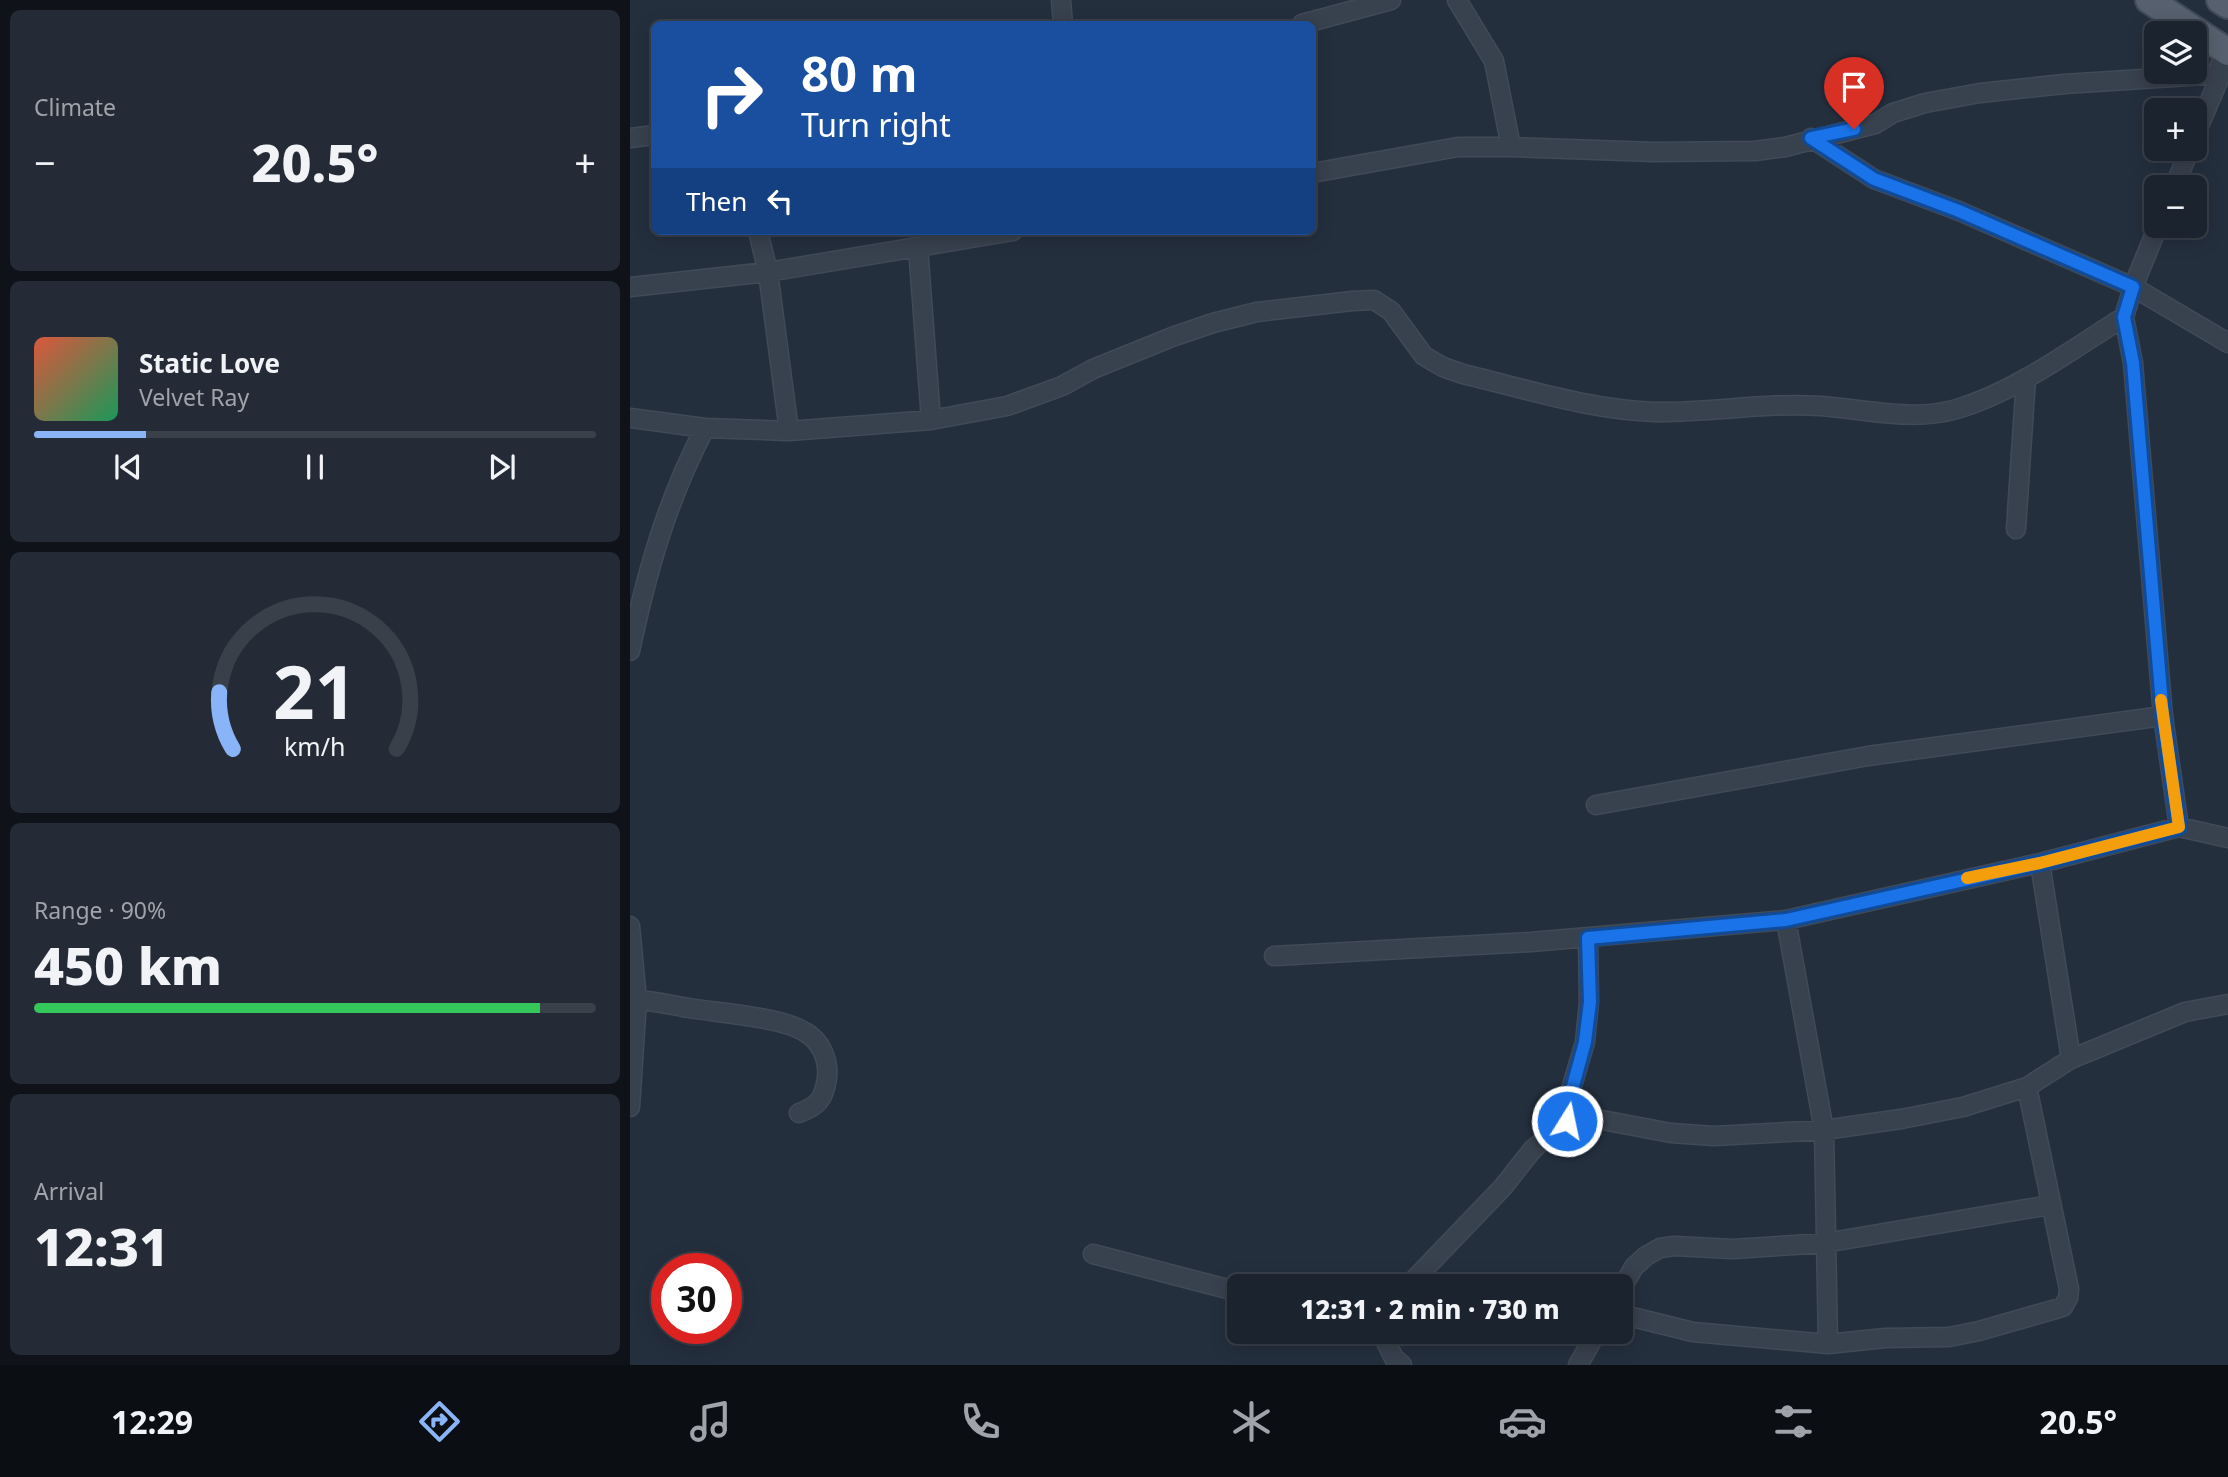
<!DOCTYPE html>
<html lang="en">
<head>
<meta charset="utf-8">
<style>
  :root { --surface:#1b232e; --page:#242b36; --text:#f1f3f6; --muted:#a0a4aa; --line:#39404a; --accent:#8ab4f8 }
  body { margin:0; font-family:"Noto Sans",sans-serif; background:var(--page); color:var(--text); height:100vh; display:flex; flex-direction:column; font-size:26px; white-space:nowrap }
  * { box-sizing:border-box; margin:0 }
  p { font-size:23px; color:var(--muted) }
  .icon { flex:none; width:38px; height:38px; fill:none; stroke:currentColor; stroke-width:2; stroke-linecap:round; stroke-linejoin:round }
  .map { position:relative; flex:1; overflow:hidden }
  .sheet { display:flex; flex-direction:column; gap:10px; padding:10px; background:#0f1319; width:630px }
  .sheet>* { flex:none }
  .banner { position:absolute; left:21px; top:21px; width:665px; height:214px; border-radius:10px; box-shadow:0 4px 18px #0003,0 0 0 2px var(--line); background:#1a4fa0; color:#fff; overflow:hidden }
  .fabs { position:absolute; left:1514px; top:21px; display:grid; gap:14px }
  .fabs a { display:grid; place-items:center; width:63px; height:63px; border-radius:10px; background:var(--surface); box-shadow:0 4px 18px #0003,0 0 0 2px var(--line); font-size:35px }
  .speed { position:absolute; left:21px; top:1253px; display:flex; gap:14px; font-size:35px; font-weight:700; text-align:center }
  .speed>* { display:grid; place-content:center; width:91px; height:91px; border-radius:50%; background:var(--surface); box-shadow:0 4px 18px #0003,0 0 0 2px var(--line); line-height:1 }
  .speed .limit { border:10px solid #d22; background:#fff; color:#111 }
  .pin { position:absolute; display:grid; place-items:center; width:60px; height:60px; color:#fff; margin:-72px -30px; border-radius:50% 50% 50% 0; rotate:-45deg; box-shadow:0 0 7px #0007 }
  .pin .icon { rotate:45deg }
  .me { position:absolute; width:77px; margin:-38px; rotate:10deg; stroke-linejoin:round; filter:drop-shadow(0 0 5px #0008) }
  .turn { display:flex; align-items:center; gap:24px; height:147px; padding:0 35px; font-size:32px }
  .turn .icon { width:91px; height:91px; stroke-width:2.5 }
  .turn b { display:block; font-size:49px; line-height:60px }
  .then { display:flex; align-items:center; height:66px; padding:0 35px; background:#0003; gap:14px; font-size:26px }
  .big { font-size:52px; font-weight:800; line-height:1.1 }
  .sheet .card { flex:1; display:flex; flex-direction:column; justify-content:center; gap:10px; min-width:0; padding:0 24px; border-radius:10px; background:var(--page) }
  .sheet .dial { align-items:center; gap:0 }
  .dial svg { height:182px; overflow:visible; fill:none; stroke:var(--line); stroke-width:7; stroke-linecap:round; text-anchor:middle }
  .dial text { fill:var(--text); stroke:none }
  .song { display:flex; align-items:center; gap:21px }
  .cover { width:84px; height:84px; border-radius:10px; background:linear-gradient(135deg,hsl(10 70% 55%),hsl(150 70% 35%)) }
  .played { height:7px; border-radius:4px; background:linear-gradient(90deg,var(--accent) 20%,var(--line) 20%) }
  .keys { display:flex; justify-content:space-around; direction:ltr }
  .heat { display:flex; justify-content:space-between; align-items:center; font-size:38px; direction:ltr }
  .charge { height:10px; border-radius:5px; background:linear-gradient(90deg,#34c759 90%,var(--line) 0) }
  .trip { position:absolute; left:597px; top:1274px; width:406px; height:70px; border-radius:10px; background:var(--surface); box-shadow:0 4px 18px #0003,0 0 0 2px var(--line); font-weight:800; line-height:70px; text-align:center }
  .tab-bar { display:flex; height:112px; justify-content:space-around; align-items:center; background:#0b0e12; color:var(--muted) }
  .tab-bar .icon { width:49px; height:49px }
  .tab-bar .active { color:var(--accent) }
  .tab-bar b { font-size:32px; color:var(--text) }
  main { display:flex; flex:1; min-height:0 }
  .map>svg:first-child { display:block }
</style>
</head>
<body>
<main>
<section class="sheet">
<div class="card"><p>Climate</p>
<div class="heat"><a>−</a><b class="big">20.5°</b><a>+</a></div>
</div>
<div class="card">
<div class="song"><i class="cover"></i><div><b>Static Love</b><p>Velvet Ray</p></div></div>
<div class="played"></div>
<div class="keys"><svg class="icon" aria-label="previous" viewBox="0 0 24 24"><path d="M18 5L8 12l10 7zM5 5v14"/></svg><svg class="icon" aria-label="pause" viewBox="0 0 24 24"><path d="M8 5v14M16 5v14"/></svg><svg class="icon" aria-label="next" viewBox="0 0 24 24"><path d="M6 5l10 7-10 7zM19 5v14"/></svg></div>
</div>
<div class="card dial"><svg viewBox="0 0 100 80">
<path d="M14 69A42 42 0 1 1 86 69"/>
<path d="M14 69A42 42 0 0 1 8 44" stroke="#8ab4f8"/>
<text x="50" y="56" font-size="32" font-weight="700">21</text>
<text x="50" y="72" font-size="11">km/h</text>
</svg></div>
<div class="card"><p>Range · 90%</p><b class="big">450 km</b><div class="charge"></div></div>
<div class="card"><p>Arrival</p><b class="big">12:31</b></div>
</section>
<div class="map">
<svg width="1598" height="1365" viewBox="0 0 1598 1365">
  <rect width="100%" height="100%" fill="#242f3e"/>
  <g fill="none" stroke-linecap="round" stroke-linejoin="round">
    <g stroke="#414a57" stroke-width="21">
      <path id="minor" d="M431,0L433,24
        M827,0L864,61L881,147
        M672,24L761,0
        M0,138L24,135
        M1181,138L1244,179L1329,211L1503,287L1598,343
        M1564,138L1591,74L1590,65
        M682,173L828,147H881L1024,152L1125,151L1155,147L1245,124L1263,113L1295,103L1350,93L1434,84L1591,74
        M1544,187L1560,149
        M1528,226L1503,287L1494,317L1503,363L1533,716L1549,827
        M128,231L138,272L159,431
        M288,247L301,420
        M0,287L138,272L383,231
        M0,418L75,428L159,431L301,420L377,406L432,386L463,369L542,337L583,323L627,312L722,301L744,300L761,311L794,356L813,367L833,374C896,389 960,410 1026,412C1079,413 1137,402 1190,406C1235,409 1282,422 1327,409C1387,391 1441,350 1494,317
        M1386,529L1396,378
        M0,651C17,571 37,500 75,428
        M966,805L1238,756L1533,716
        M1410,863L1441,1059
        M1156,920L1194,1130L1198,1344
        M0,926L7,1000L0,1107
        M644,956L901,942L1156,920L1410,863L1549,827L1598,838
        M0,1000C19,999 40,1005 59,1008C88,1013 152,1017 175,1032C191,1041 199,1060 197,1078C194,1099 188,1106 169,1113
        M937,1121L942,1086L955,1042L959,1002L958,938
        M463,1254L609,1292
        M778,1286L873,1187L903,1149L937,1121L972,1120L1041,1133L1084,1136L1194,1130L1271,1119L1333,1107L1397,1087L1441,1059L1555,1012L1598,1004
        M990,1291L1004,1267L1016,1256L1030,1248L1044,1246L1103,1249L1195,1243L1420,1205
        M990,1314L1063,1332L1198,1344L1255,1338L1319,1337L1349,1331L1433,1307L1438,1298L1439,1289L1397,1087
        M751,1332L764,1358L772,1365
        M948,1365L967,1332"/>
    </g>
    <g stroke="#414a57" stroke-width="30">
      <path id="primary" d="M1519,0L1598,52
        M1590,0L1598,5"/>
    </g>
    <use href="#minor" stroke="#38414e" stroke-width="18"/>
    <use href="#primary" stroke="#56606e" stroke-width="26"/>
  </g>
  <g fill="none" stroke-linecap="round" stroke-linejoin="round">
    <g stroke="#114b97" stroke-width="18">
      <path id="route" d="M937,1121L943,1086L955,1042L960,1002L958,938L1156,920L1410,863L1549,827L1533,716L1503,363L1494,317L1503,287L1329,211L1244,179L1181,138L1224,129"/>
    </g>
    <use href="#route" stroke="#1a73e8" stroke-width="12"/>
    <path stroke="#f59e0b" stroke-width="12" d="M1337,878L1410,863L1549,827L1531,700"/>
  </g>
</svg>
<div class="fabs">
<a><svg class="icon" aria-label="layers" viewBox="0 0 24 24"><path d="M12 4l9 5-9 5-9-5zM3 14l9 5 9-5"/></svg></a>
<a>+</a>
<a>−</a>
</div>
<div class="speed"><div class="limit">30</div></div>
<div class="pin" style="left:1224px;top:129px;background:#d93025"><svg class="icon" aria-label="arrive" viewBox="0 0 24 24"><path d="M6 21V4h12l-3 4 3 4H6"/></svg></div>
<svg class="me" style="left:937px;top:1121px" viewBox="-20 -20 40 40"><circle r="17" fill="#1a73e8" stroke="#fff" stroke-width="3"/><path d="M0-11L8 9 0 5-8 9z" fill="#fff"/></svg>
<div class="trip">12:31 · 2 min · 730 m</div>
<div class="banner">
<div class="turn"><svg class="icon" aria-label="right" viewBox="0 0 24 24"><path d="M7 20v-9h11M14 6l5 5-5 5"/></svg><div><b>80 m</b>Turn right</div></div>
<div class="then">Then<svg class="icon" aria-label="left" viewBox="0 0 24 24"><path d="M17 20v-9H6M10 6l-5 5 5 5"/></svg></div>
</div>
</div>
</main>
<nav class="tab-bar">
<b>12:29</b>
<svg class="icon active" aria-label="directions" viewBox="0 0 24 24"><path d="M12 3l9 9-9 9-9-9zM9 14v-3h6M13 9l2 2-2 2"/></svg>
<svg class="icon" aria-label="music" viewBox="0 0 24 24"><path d="M9 18V5l10-2v13"/><circle cx="6" cy="18" r="3"/><circle cx="16" cy="16" r="3"/></svg>
<svg class="icon" aria-label="phone" viewBox="0 0 24 24"><path d="M5 4h4l2 5-3 2q2 4 5 5l2-3 5 2v4C11 20 4 13 5 4z"/></svg>
<svg class="icon" aria-label="climate" viewBox="0 0 24 24"><path d="M12 3v18M4 7l16 10M4 17L20 7"/></svg>
<svg class="icon" aria-label="car" viewBox="0 0 24 24"><path d="M5 17H2v-5l4-1 3-4h7l3 4 3 1v5h-3M9 17h6M6 11h13"/><circle cx="7" cy="17" r="2"/><circle cx="17" cy="17" r="2"/></svg>
<svg class="icon" aria-label="filters" viewBox="0 0 24 24"><path d="M4 7h16M4 17h16"/><circle cx="9" cy="7" r="2"/><circle cx="15" cy="17" r="2"/></svg>
<b>20.5°</b>
</nav>
</body>
</html>
